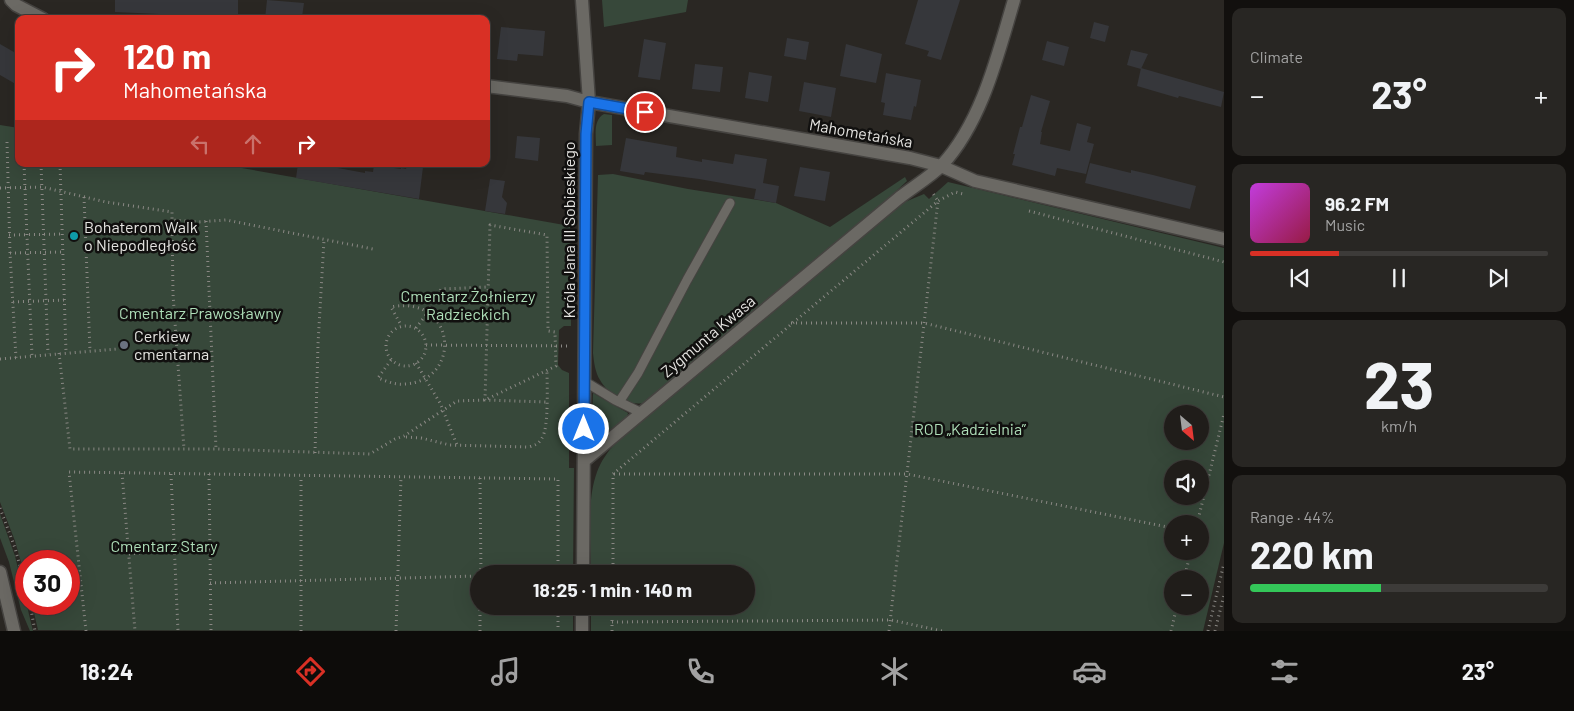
<!DOCTYPE html>
<html lang="en">
<head>
<meta charset="utf-8">
<style>
  :root { --surface:#201d1a; --page:#282623; --text:#f1f3f6; --muted:#a2a2a2; --line:#3d3b39; --accent:#d93025 }
  body { margin:0; font-family:Barlow,sans-serif; background:var(--page); color:var(--text); height:100vh; display:flex; flex-direction:column; font-size:19px; white-space:nowrap }
  * { box-sizing:border-box; margin:0 }
  p { font-size:16px; color:var(--muted) }
  .icon { flex:none; width:28px; height:28px; fill:none; stroke:currentColor; stroke-width:2; stroke-linecap:round; stroke-linejoin:round }
  .map { position:relative; flex:1; overflow:hidden }
  .side { display:flex; flex-direction:column; gap:8px; padding:8px; background:#12100e; width:350px }
  .side>* { flex:none }
  .hud { position:absolute; left:15px; top:15px; width:475px; height:152px; border-radius:10px; box-shadow:0 5px 20px #0002,0 0 0 1px var(--line); background:#d93025; color:#fff; overflow:hidden }
  .needle { width:32px; rotate:152deg }
  .controls { position:absolute; left:1164px; top:405px; display:grid; gap:10px }
  .controls a { display:grid; place-items:center; width:45px; height:45px; border-radius:50%; background:var(--surface); box-shadow:0 5px 20px #0002,0 0 0 1px var(--line); font-size:25px }
  .speed { position:absolute; left:15px; top:550px; display:flex; gap:10px; font-size:25px; font-weight:700; text-align:center }
  .speed>* { display:grid; place-content:center; width:65px; height:65px; border-radius:50%; background:var(--surface); box-shadow:0 5px 20px #0002,0 0 0 1px var(--line); line-height:1 }
  .speed .limit { border:8px solid #d22; background:#fff; color:#111 }
  .pin { position:absolute; display:grid; place-items:center; width:42px; height:42px; color:#fff; margin:-21px; border:2px solid #fff; border-radius:50%; box-shadow:0 1px 5px #0007 }
  .me { position:absolute; width:55px; margin:-28px; rotate:0deg; stroke-linejoin:round; filter:drop-shadow(0 0 4px #0008) }
  .turn { display:flex; align-items:center; gap:18px; height:105px; padding:0 25px; font-size:22px }
  .turn .icon { width:65px; height:65px; stroke-width:2.5 }
  .turn b { display:block; font-size:35px; line-height:42px }
  .lanes { display:flex; align-items:center; height:48px; padding:0 25px; background:#0003; justify-content:center; gap:25px; direction:ltr }
  .lanes .off { opacity:.35 }
  .big { font-size:38px; font-weight:700; line-height:1.1 }
  .side .card { flex:1; display:flex; flex-direction:column; justify-content:center; gap:8px; min-width:0; padding:0 18px; border-radius:10px; background:var(--page) }
  .side .dial { align-items:center; gap:0 }
  .dial b { font-size:65px; line-height:1 }
  .song { display:flex; align-items:center; gap:15px }
  .cover { width:60px; height:60px; border-radius:8px; background:linear-gradient(135deg,hsl(290 70% 55%),hsl(340 70% 35%)) }
  .played { height:5px; border-radius:2px; background:linear-gradient(90deg,var(--accent) 30%,var(--line) 30%) }
  .keys { display:flex; justify-content:space-around; direction:ltr }
  .heat { display:flex; justify-content:space-between; align-items:center; font-size:28px; direction:ltr }
  .charge { height:8px; border-radius:4px; background:linear-gradient(90deg,#34c759 44%,var(--line) 0) }
  .trip { position:absolute; left:470px; top:565px; width:285px; height:50px; border-radius:25px; background:var(--surface); box-shadow:0 5px 20px #0002,0 0 0 1px var(--line); font-weight:700; line-height:50px; text-align:center }
  .menu { display:flex; height:80px; justify-content:space-around; align-items:center; background:#0d0c0a; color:var(--muted) }
  .menu .icon { width:35px; height:35px }
  .menu .active { color:var(--accent) }
  .menu b { font-size:22px; color:var(--text) }
  main { display:flex; flex:1; min-height:0 }
  .map>svg:first-child { display:block }
</style>
</head>
<body>
<main>
<div class="map">
<svg width="1224" height="631" viewBox="0 0 1224 631">
  <rect width="100%" height="100%" fill="#2a2723"/>
  <path fill="#37483a" fill-rule="evenodd" d="M602,0H688L686,12L604,27Z
    M604,114L612,115V145L596,146C596,135 593,120 604,114Z
    M0,125L19,128V164H219L570,226L571,326H564L559,330L558,365L562,370L569,373V468H574L573,574H479V606H573V631L38,630L32,604H69V561H26V580L15,541L0,502Z
    M613,174L688,189L776,203L830,227L905,177L907,181L874,212L647,402C631,408 608,395 600,380C595,372 594,362 593,353L598,175Z
    M948,182L1224,248V543L1203,631H591V606H746V574H591C591,542 586,502 597,472C601,461 608,451 616,443L900,204L924,194L929,199ZM1172,414H1200V441H1172ZM1172,469H1200V496H1172ZM1172,524H1200V551H1172ZM1172,579H1200V606H1172Z
    M593,393L628,413L627,417L598,443L591,442Z
    M0,514L15,556L33,631H30L21,610L9,562L0,538Z"/>
  <path fill="#36373b" d="M115,0H238V19H208L182,17V15L115,12Z
    M267,0L304,3L302,17H299V19H265Z
    M918,0H960L941,60L927,56L929,51L905,44Z
    M1094,22L1109,26L1105,42L1090,38Z
    M501,27L545,31L543,56L518,54L517,61L497,59Z
    M787,38L809,42L806,60L784,56Z
    M644,39L666,43L660,80L638,77Z
    M1047,41L1069,47L1064,66L1042,60Z
    M0,44L19,55V86L0,75Z
    M846,44L882,54L876,83L840,76Z
    M1131,50L1148,54L1141,69L1127,65Z
    M695,64L723,67L720,92L692,89Z
    M1141,68L1224,92L1221,107L1179,96L1178,98L1137,86Z
    M749,72L772,76L768,102L745,98Z
    M886,73L921,80L916,107L914,106L911,120L883,115L885,103L881,102Z
    M804,82L836,88L831,117L799,111Z
    M1031,95L1050,101L1041,132H1042L1040,144L1070,151L1077,123L1091,127L1087,142L1094,144L1086,174L1057,168L1055,176L1012,165L1015,154H1013L1020,127H1022Z
    M517,136L540,138L538,161L515,158Z
    M626,138L677,147L676,157L702,162V159L733,164L735,154L767,159L763,183L779,186L776,203L754,199L756,189L699,179L645,172L644,175L620,171Z
    M1090,163L1131,173V170L1153,175L1196,186L1190,209L1085,183Z
    M298,164H316L365,173V171L373,172L374,165L401,169V168L406,169L407,165L423,167L419,199L296,178Z
    M800,167L830,172L825,201L794,196Z
    M490,179L505,181L502,197L507,203L505,214L485,211Z"/>
  <g fill="none" stroke-linecap="round" stroke-linejoin="round">
    <g stroke="#454340" stroke-width="11">
      <path id="service" d="M584,381L615,400L642,413
        M619,402L638,373L687,280L730,203"/>
    </g>
    <g stroke="#454340" stroke-width="15">
      <path id="minor" d="M11,0L16,5L43,19
        M582,0L589,102L586,134L583,574
        M486,86L567,96L589,102L910,158L941,166L975,181L1224,239
        M584,461L899,198C913,187 930,177 942,165C982,122 998,54 1014,0
        M582,631V606"/>
    </g>
    <g stroke="#454340" stroke-width="15">
      <path id="tertiary" d="M0,572L14,631"/>
    </g>
    <path stroke="#8a8884" stroke-width="3" stroke-dasharray="1 4" stroke-linecap="butt" d="M7,142L10,253L16,358
      M24,164L32,356
      M41,164L48,354
      M60,164L66,352
      M0,188L42,187L106,202L172,212V220L198,222L226,220L373,249
      M84,197L90,351
      M1029,211L1224,262
      M172,220L173,294L184,449
      M206,221L216,449
      M9,235L62,234
      M10,253L62,252
      M13,302L64,300
      M791,323H924L1224,397
      M386 346a20 20 0 1 1 40 0a20 20 0 1 1-40 0Z
      M416,328L428,312L441,289L488,287
      M426,345L571,346
      M59,353L70,449H216L370,454L395,439L404,436L457,401L485,400L556,366L555,332L548,331L547,235L490,225L485,400L546,402
      M0,359L117,349
      M391,360L378,378C386,381 395,385 404,384C463,382 457,294 391,307L401,325
      M416,363L440,403L457,445
      M406,437L421,438L450,445L529,447C535,445 539,444 542,438C549,427 547,386 547,370
      M315,453L318,344L324,240
      M122,473L135,631
      M171,474L178,631
      M209,474L211,631
      M614,474H907L1172,528
      M480,478L481,574
      M0,508L15,548L26,588
      M1197,524L1224,414
      M129,554L196,548L210,549
      M613,574V474L938,201L955,192L963,194
      M1184,579L1191,551
      M210,583L479,576
      M30,604L35,631
      M558,606V631
      M612,622L891,620L942,631
      M86,631L69,472L558,479V574
      M301,631V476
      M396,631L401,477
      M480,631V606
      M612,631V606
      M889,631L938,201L932,192
      M1171,631L1177,606
      M1208,631L1224,563
      M1215,631L1224,595"/>
    <use href="#service" stroke="#6b6964" stroke-width="9"/>
    <use href="#minor" stroke="#6b6964" stroke-width="12"/>
    <use href="#tertiary" stroke="#6b6964" stroke-width="12"/>
  </g>
  <g fill="none" stroke-linecap="round" stroke-linejoin="round">
    <g stroke="#114b97" stroke-width="12">
      <path id="route" d="M584,429L586,134L589,102L645,112"/>
    </g>
    <use href="#route" stroke="#1a73e8" stroke-width="9"/>
  </g>
  <circle fill="#0f9aa8" stroke="#11100f" stroke-width="2" cx="74" cy="236" r="5"/>
  <circle fill="#6b7280" stroke="#11100f" stroke-width="2" cx="124" cy="345" r="5"/>
  <g text-anchor="middle" stroke-width="5" stroke-linejoin="round" paint-order="stroke">
    <g font-size="16" fill="#e5e4e1" stroke="#11100f">
      <text transform="translate(861 133) rotate(10)" y="6">Mahometańska</text>
      <text transform="translate(569 230) rotate(-90)" y="6">Króla Jana III Sobieskiego</text>
      <text transform="translate(708 336) rotate(-40)" y="6">Zygmunta Kwasa</text>
    </g>
    <g font-size="16" fill="#e5e4e1" stroke="#11100f" text-anchor="start">
      <text x="84" y="233">Bohaterom Walk<tspan x="84" dy="18">o Niepodległość</tspan></text>
      <text x="134" y="342">Cerkiew<tspan x="134" dy="18">cmentarna</tspan></text>
    </g>
    <g font-size="16" fill="#afdfb9" stroke="#11100f">
      <text x="468" y="302">Cmentarz Żołnierzy<tspan x="468" dy="18">Radzieckich</tspan></text>
      <text x="200" y="319">Cmentarz Prawosławny</text>
      <text x="970" y="435">ROD „Kadzielnia”</text>
      <text x="164" y="552">Cmentarz Stary</text>
    </g>
  </g>
</svg>
<div class="controls">
<a><svg class="needle" viewBox="-14 -14 28 28"><path d="M0-13l5 13h-10z" fill="#e53935"/><path d="M0 13l5-13h-10z" fill="#a2a2a2"/></svg></a>
<a><svg class="icon" aria-label="sound" viewBox="0 0 24 24"><path d="M4 9h4l5-4v14l-5-4H4zM17 9q2 3 0 6"/></svg></a>
<a>+</a>
<a>−</a>
</div>
<div class="speed"><div class="limit">30</div></div>
<div class="pin" style="left:645px;top:112px;background:#d93025"><svg class="icon" aria-label="arrive" viewBox="0 0 24 24"><path d="M6 21V4h12l-3 4 3 4H6"/></svg></div>
<svg class="me" style="left:584px;top:429px" viewBox="-20 -20 40 40"><circle r="17" fill="#1a73e8" stroke="#fff" stroke-width="3"/><path d="M0-11L8 9 0 5-8 9z" fill="#fff"/></svg>
<div class="trip">18:25 · 1 min · 140 m</div>
<div class="hud">
<div class="turn"><svg class="icon" aria-label="right" viewBox="0 0 24 24"><path d="M7 20v-9h11M14 6l5 5-5 5"/></svg><div><b>120 m</b>Mahometańska</div></div>
<div class="lanes"><svg class="icon off" aria-label="left" viewBox="0 0 24 24"><path d="M17 20v-9H6M10 6l-5 5 5 5"/></svg><svg class="icon off" aria-label="ahead" viewBox="0 0 24 24"><path d="M12 20V5M6 11l6-6 6 6"/></svg><svg class="icon" aria-label="right" viewBox="0 0 24 24"><path d="M7 20v-9h11M14 6l5 5-5 5"/></svg></div>
</div>
</div>
<section class="side">
<div class="card"><p>Climate</p>
<div class="heat"><a>−</a><b class="big">23°</b><a>+</a></div>
</div>
<div class="card">
<div class="song"><i class="cover"></i><div><b>96.2 FM</b><p>Music</p></div></div>
<div class="played"></div>
<div class="keys"><svg class="icon" aria-label="previous" viewBox="0 0 24 24"><path d="M18 5L8 12l10 7zM5 5v14"/></svg><svg class="icon" aria-label="pause" viewBox="0 0 24 24"><path d="M8 5v14M16 5v14"/></svg><svg class="icon" aria-label="next" viewBox="0 0 24 24"><path d="M6 5l10 7-10 7zM19 5v14"/></svg></div>
</div>
<div class="card dial"><b>23</b><p>km/h</p></div>
<div class="card"><p>Range · 44%</p><b class="big">220 km</b><div class="charge"></div></div>
</section>
</main>
<nav class="menu">
<b>18:24</b>
<svg class="icon active" aria-label="directions" viewBox="0 0 24 24"><path d="M12 3l9 9-9 9-9-9zM9 14v-3h6M13 9l2 2-2 2"/></svg>
<svg class="icon" aria-label="music" viewBox="0 0 24 24"><path d="M9 18V5l10-2v13"/><circle cx="6" cy="18" r="3"/><circle cx="16" cy="16" r="3"/></svg>
<svg class="icon" aria-label="phone" viewBox="0 0 24 24"><path d="M5 4h4l2 5-3 2q2 4 5 5l2-3 5 2v4C11 20 4 13 5 4z"/></svg>
<svg class="icon" aria-label="climate" viewBox="0 0 24 24"><path d="M12 3v18M4 7l16 10M4 17L20 7"/></svg>
<svg class="icon" aria-label="car" viewBox="0 0 24 24"><path d="M5 17H2v-5l4-1 3-4h7l3 4 3 1v5h-3M9 17h6M6 11h13"/><circle cx="7" cy="17" r="2"/><circle cx="17" cy="17" r="2"/></svg>
<svg class="icon" aria-label="filters" viewBox="0 0 24 24"><path d="M4 7h16M4 17h16"/><circle cx="9" cy="7" r="2"/><circle cx="15" cy="17" r="2"/></svg>
<b>23°</b>
</nav>
</body>
</html>
